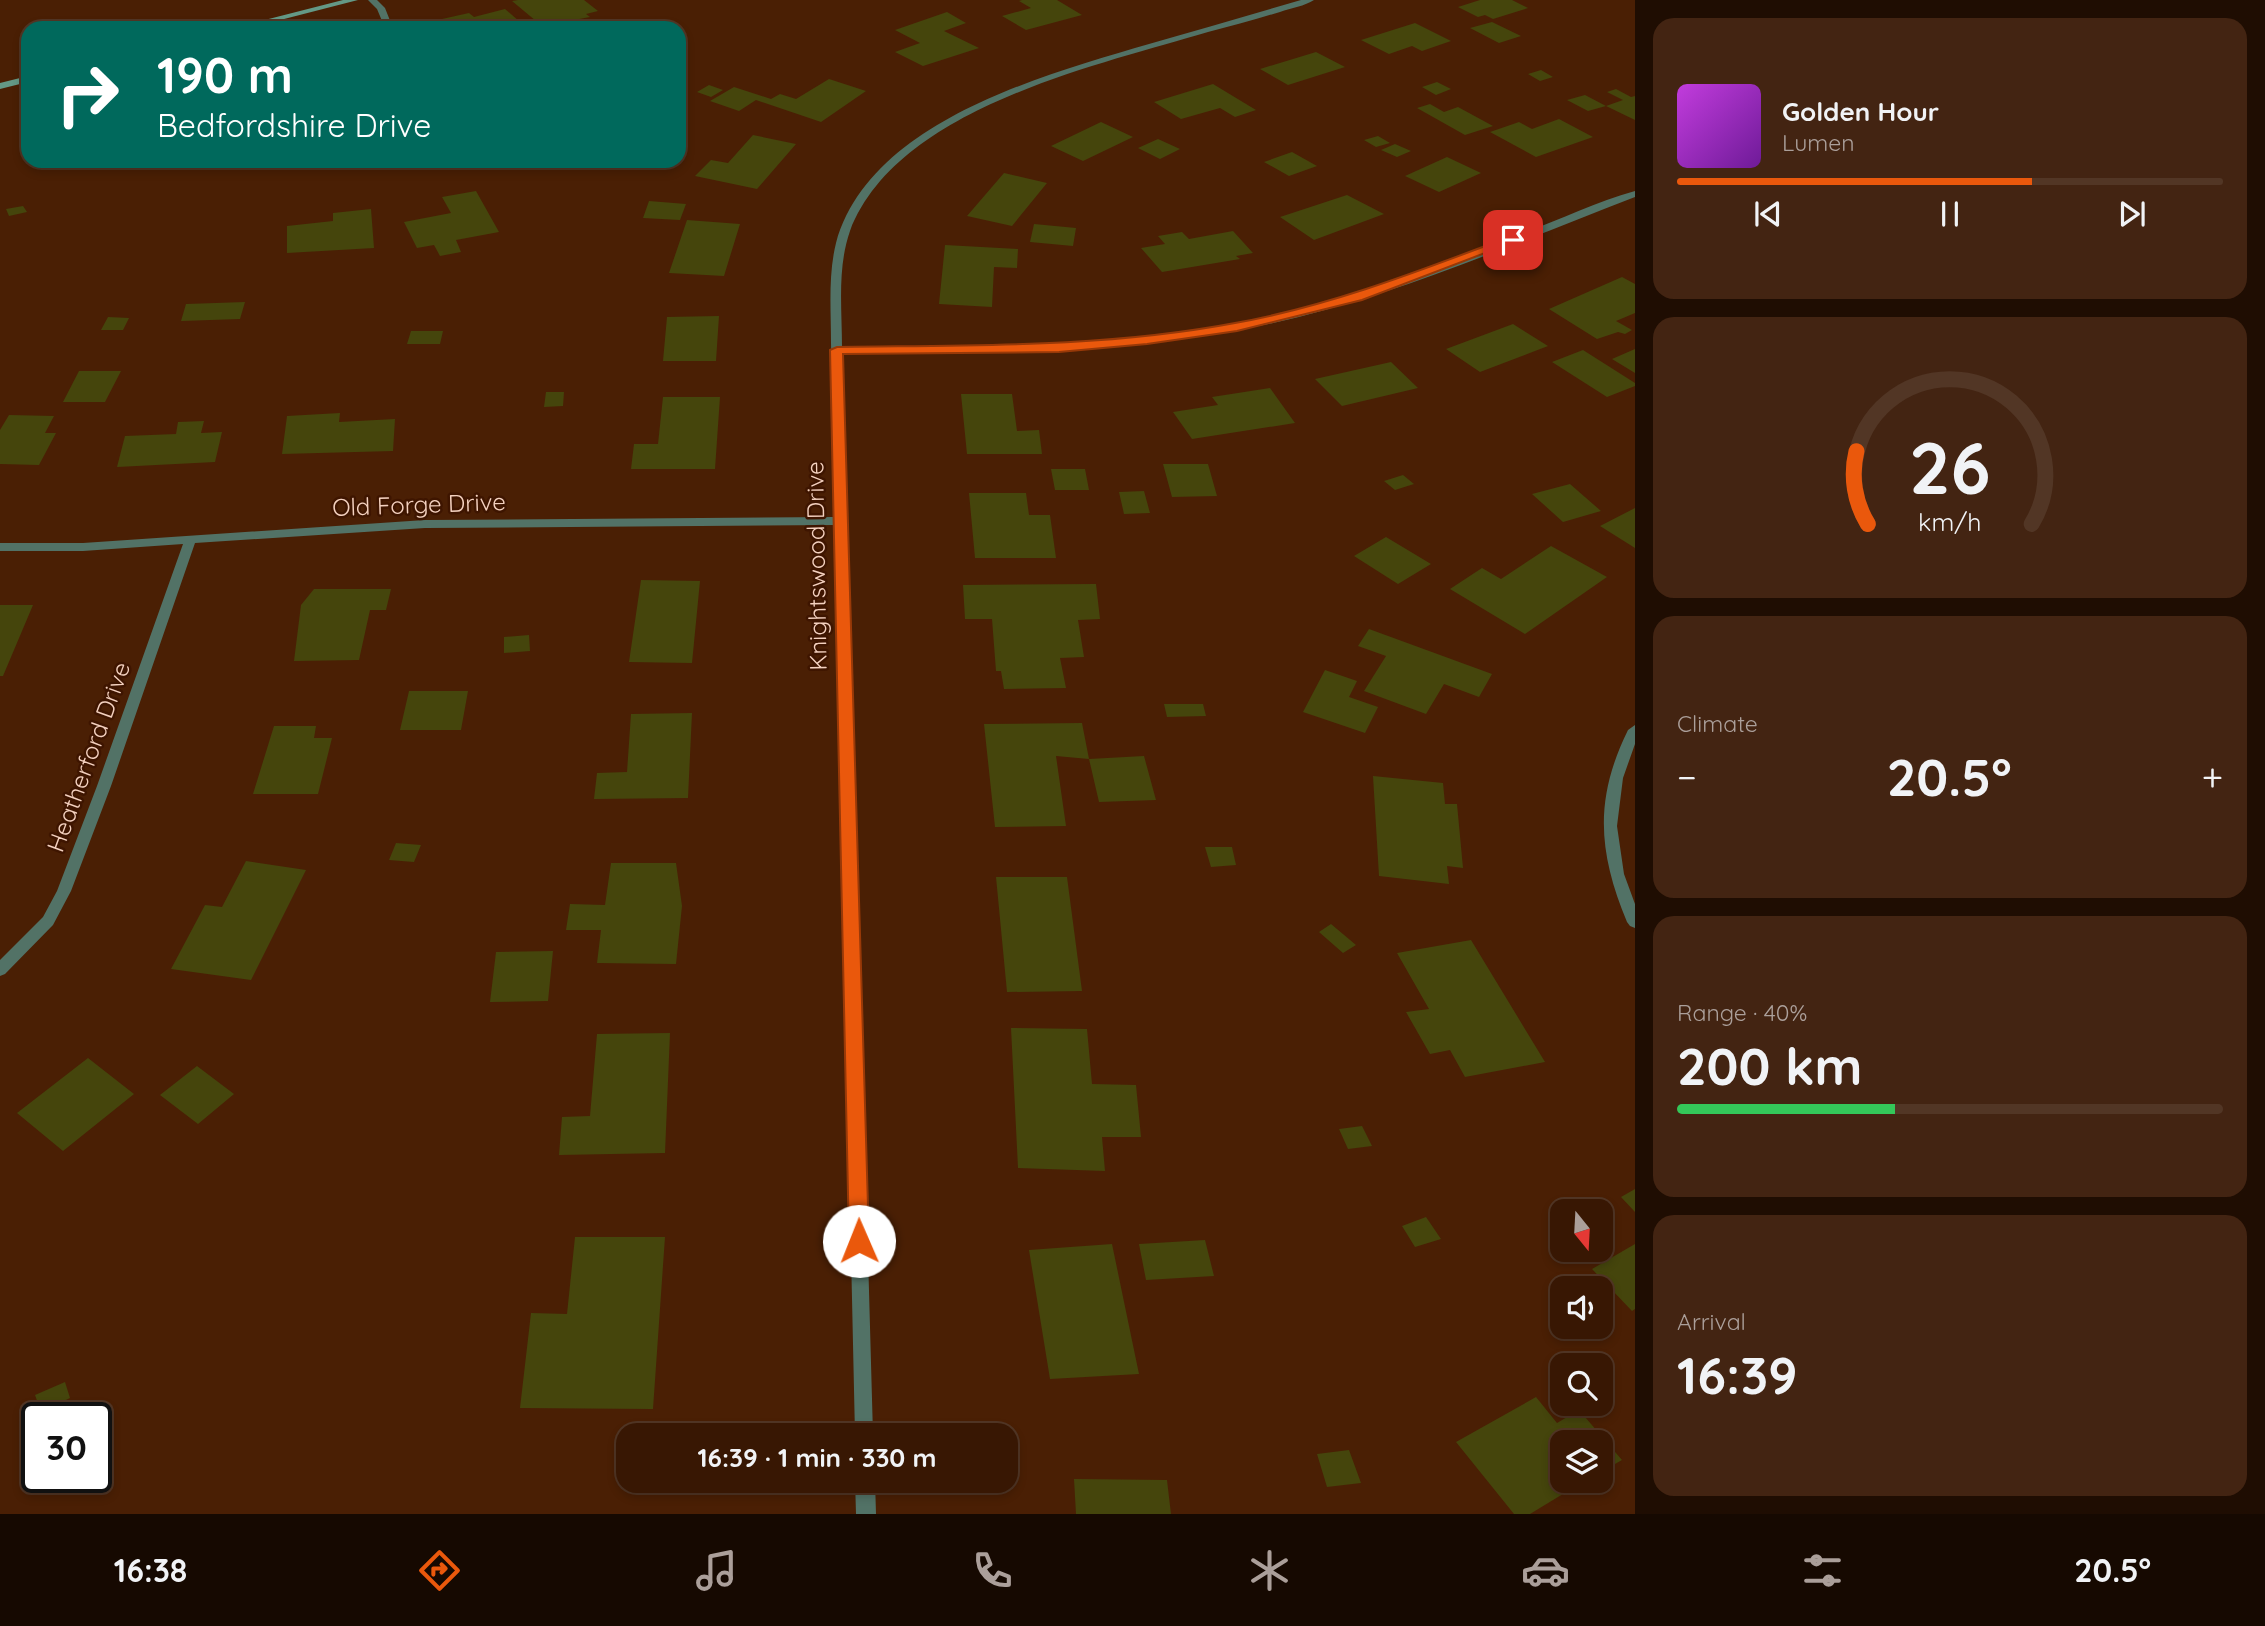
<!DOCTYPE html>
<html lang="en">
<head>
<meta charset="utf-8">
<style>
  :root { --surface:#381703; --page:#432412; --text:#f1f3f6; --muted:#ab9f9a; --line:#523625; --accent:#ea580c }
  body { margin:0; font-family:Quicksand,sans-serif; background:var(--page); color:var(--text); height:100vh; display:flex; flex-direction:column; font-size:26px; white-space:nowrap }
  * { box-sizing:border-box; margin:0 }
  p { font-size:23px; color:var(--muted) }
  .icon { flex:none; width:38px; height:38px; fill:none; stroke:currentColor; stroke-width:2; stroke-linecap:round; stroke-linejoin:round }
  .map { position:relative; flex:1; overflow:hidden }
  .panel { display:flex; flex-direction:column; gap:18px; padding:18px; background:#1f0d02; width:630px }
  .panel>* { flex:none }
  .guide { position:absolute; left:21px; top:21px; width:665px; height:147px; border-radius:21px; box-shadow:0 4px 10px #0003,0 0 0 2px var(--line); background:#00695c; color:#fff; overflow:hidden }
  .needle { width:46px; rotate:162deg }
  .fabs { position:absolute; left:1550px; top:1199px; display:grid; gap:14px }
  .fabs a { display:grid; place-items:center; width:63px; height:63px; border-radius:14px; background:var(--surface); box-shadow:0 4px 10px #0003,0 0 0 2px var(--line); font-size:35px }
  .speed { position:absolute; left:21px; top:1402px; display:flex; gap:14px; font-size:35px; font-weight:700; text-align:center }
  .speed>* { display:grid; place-content:center; width:91px; height:91px; border-radius:50%; background:var(--surface); box-shadow:0 4px 10px #0003,0 0 0 2px var(--line); line-height:1 }
  .speed .limit { border:4px solid #111; border-radius:10px; background:#fff; color:#111 }
  .pin { position:absolute; display:grid; place-items:center; width:60px; height:60px; color:#fff; margin:-30px; border-radius:14px; box-shadow:0 4px 10px #0006 }
  .me { position:absolute; width:77px; margin:-38px; rotate:359deg; stroke-linejoin:round; filter:drop-shadow(0 0 5px #0008) }
  .turn { display:flex; align-items:center; gap:24px; height:147px; padding:0 21px; font-size:32px }
  .turn .icon { width:91px; height:91px; stroke-width:2.5 }
  .turn b { display:block; font-size:49px; line-height:60px }
  .big { font-size:52px; font-weight:700; line-height:1.1 }
  .panel .tile { flex:1; display:flex; flex-direction:column; justify-content:center; gap:10px; min-width:0; padding:0 24px; border-radius:21px; background:var(--page) }
  .panel .dial { align-items:center; gap:0 }
  .dial svg { height:182px; overflow:visible; fill:none; stroke:var(--line); stroke-width:7; stroke-linecap:round; text-anchor:middle }
  .dial text { fill:var(--text); stroke:none }
  .song { display:flex; align-items:center; gap:21px }
  .cover { width:84px; height:84px; border-radius:10px; background:linear-gradient(135deg,hsl(290 70% 55%),hsl(280 70% 35%)) }
  .played { height:7px; border-radius:4px; background:linear-gradient(90deg,var(--accent) 65%,var(--line) 65%) }
  .keys { display:flex; justify-content:space-around; direction:ltr }
  .heat { display:flex; justify-content:space-between; align-items:center; font-size:38px; direction:ltr }
  .charge { height:10px; border-radius:5px; background:linear-gradient(90deg,#34c759 40%,var(--line) 0) }
  .trip { position:absolute; left:616px; top:1423px; width:402px; height:70px; border-radius:21px; background:var(--surface); box-shadow:0 4px 10px #0003,0 0 0 2px var(--line); font-weight:700; line-height:70px; text-align:center }
  .tab-bar { display:flex; height:112px; justify-content:space-around; align-items:center; background:#160901; color:var(--muted) }
  .tab-bar .icon { width:49px; height:49px }
  .tab-bar .active { color:var(--accent) }
  .tab-bar b { font-size:32px; color:var(--text) }
  main { display:flex; flex:1; min-height:0 }
  .map>svg:first-child { display:block }
</style>
</head>
<body>
<main>
<div class="map">
<svg width="1635" height="1514" viewBox="0 0 1635 1514">
  <rect width="100%" height="100%" fill="#4a1f04"/>
  <path fill="#45450c" d="M518,0H584L598,11L586,14L590,17L542,26L512,1Z
    M1022,0H1057L1082,15L1026,30L1002,16L1031,8L1019,1Z
    M1480,0H1512L1528,8L1493,19L1485,15L1478,17L1458,7Z
    M505,9L527,28H452L442,19L469,13L474,17Z
    M947,12L966,23L944,31L979,48L923,66L895,52L920,43L895,30Z
    M1492,22L1521,36L1499,43L1470,28Z
    M1415,23L1451,41L1422,51L1412,46L1389,54L1361,40Z
    M1316,52L1345,67L1288,85L1260,69Z
    M1541,70L1553,77L1540,81L1528,74Z
    M829,79L866,91L821,122L756,100L739,111L710,101L734,87L771,99L780,94L796,99Z
    M1437,82L1451,89L1436,95L1422,87Z
    M1213,84L1256,110L1235,117L1220,108L1181,119L1154,102Z
    M709,85L723,90L711,97L697,92Z
    M1616,89L1631,97L1635,96V120L1606,106L1588,111L1567,100L1585,95L1606,106L1623,100L1607,92Z
    M1430,104L1444,112L1458,107L1493,126L1465,135L1417,108Z
    M1559,119L1593,137L1536,157L1490,132L1519,122L1532,129Z
    M1101,122L1133,137L1083,161L1051,146Z
    M753,135L796,144L757,189L695,176L711,160L728,163Z
    M1378,136L1390,143L1376,147L1364,140Z
    M1158,139L1180,149L1160,159L1138,148Z
    M1395,144L1411,151L1397,157L1381,150Z
    M1292,152L1317,166L1289,176L1264,162Z
    M1447,157L1481,173L1439,192L1405,176Z
    M1004,173L1047,183L1012,226L967,216Z
    M476,191L499,232L456,240L461,252L440,256L434,245L417,248L404,222L451,213L442,197Z
    M1347,195L1384,214L1314,240L1280,217Z
    M649,201L686,204L680,220L643,218Z
    M23,206L27,212L9,216L6,209Z
    M371,209L374,248L287,253V226L333,221V213Z
    M687,220L740,224L724,276L669,273Z
    M1034,224L1076,228L1073,246L1030,242Z
    M1233,231L1253,253L1236,256L1240,259L1162,272L1141,248L1165,244L1158,236L1182,232L1189,239Z
    M945,245L1018,249L1017,268L994,267L992,307L939,304Z
    M1622,277L1635,284V313L1616,321L1632,330L1625,334L1618,332L1597,339L1549,309Z
    M245,302L240,319L181,321L186,304Z
    M719,316L716,361H663L667,317Z
    M108,317L129,318L123,330H101Z
    M1513,324L1548,346L1480,372L1446,349Z
    M411,331H443L440,344H407Z
    M1635,349V373L1612,359Z
    M1583,350L1635,383V386L1607,397L1552,362Z
    M1391,362L1418,388L1342,406L1315,379Z
    M79,371H121L105,402H63Z
    M1270,388L1295,423L1192,439L1173,412L1218,405L1212,397Z
    M546,392H564L563,406L544,407Z
    M961,394H1012L1017,431L1039,430L1042,454H967Z
    M663,397H720L715,469H631L634,444H658Z
    M340,413L339,422L395,419L393,451L282,454L287,416Z
    M9,415L54,416L45,433H56L39,465L0,464V430Z
    M204,421L201,433L222,432L215,462L117,467L125,436L176,434L178,422Z
    M1163,464H1208L1217,496L1172,497Z
    M1051,469H1085L1089,490H1055Z
    M1403,475L1414,484L1395,490L1384,481Z
    M1570,484L1601,511L1563,522L1532,494Z
    M1144,491L1150,513L1124,514L1119,492Z
    M969,493H1026L1029,515H1050L1056,558H975Z
    M1635,508V548L1600,526Z
    M1386,537L1431,564L1398,584L1354,556Z
    M1551,546L1607,577L1525,634L1450,589L1482,568L1501,579Z
    M641,580L700,581L692,663L629,662Z
    M1096,584L1100,619L1078,620L1084,657L1060,658L1066,688L1004,689L1001,671H996L992,619H965L963,585Z
    M314,589H391L386,610H370L359,660L294,661L301,605Z
    M0,605H33L3,676H0Z
    M1369,629L1492,674L1479,697L1444,684L1426,714L1364,691L1386,656L1358,646Z
    M529,635L530,651L504,653V637Z
    M1325,670L1357,681L1349,697L1378,707L1365,733L1303,712Z
    M409,691H468L461,730H400Z
    M1164,704H1203L1206,716L1167,717Z
    M692,713L688,798L594,799L597,773L627,772L631,714Z
    M1082,723L1089,759L1056,756L1066,826L995,827L984,724Z
    M274,726H316L314,738H332L318,794H253Z
    M1144,756L1156,800L1099,802L1089,759Z
    M1373,776L1443,783L1445,804H1457L1463,868L1447,866L1449,884L1379,876Z
    M396,843L421,845L414,862L389,860Z
    M1205,847H1232L1236,865L1211,867Z
    M246,861L306,870L251,980L171,969L205,905L222,907Z
    M611,863H676L682,906L676,964L597,963L601,930H566L570,904L605,905Z
    M996,877H1067L1082,991L1007,992Z
    M1331,924L1356,945L1343,953L1319,932Z
    M1471,940L1545,1062L1465,1077L1450,1050L1430,1054L1406,1012L1429,1009L1397,953Z
    M553,951L548,1001L490,1002L496,952Z
    M1011,1028L1087,1029L1092,1084L1136,1085L1141,1137H1102L1105,1171L1018,1168Z
    M670,1033L665,1153L559,1155L562,1117L590,1116L597,1034Z
    M88,1058L134,1094L63,1151L17,1113Z
    M197,1066L234,1094L198,1124L160,1095Z
    M1362,1126L1372,1146L1348,1149L1339,1129Z
    M1635,1189V1212L1621,1197Z
    M1426,1217L1441,1239L1415,1247L1402,1226Z
    M575,1237H665L653,1409L520,1408L531,1313L567,1314Z
    M1205,1240L1214,1276L1146,1280L1139,1244Z
    M1112,1244L1139,1374L1050,1379L1029,1250Z
    M1635,1244V1309L1632,1311L1592,1269Z
    M65,1382L70,1398L41,1412L35,1395Z
    M1536,1397L1557,1423L1579,1410L1622,1460L1601,1472V1442H1563V1480H1586L1530,1514H1514L1456,1442Z
    M1349,1450L1361,1483L1327,1487L1317,1454Z
    M1074,1479L1167,1480L1171,1514H1076Z"/>
  <g fill="none" stroke-linecap="round" stroke-linejoin="round">
    <path fill="#527266" fill-rule="evenodd" d="M368,0H377L385,8L393,28H385L377,9Z
      M1301,0H1314C1305,6 1291,8 1280,12C1256,19 1232,26 1208,32C1095,66 897,108 850,231C837,268 842,309 842,347C990,346 1141,350 1285,314C1366,293 1444,264 1521,234C1559,220 1596,202 1635,191V197C1502,248 1369,308 1228,332C1101,354 971,353 843,353L873,1435H855L835,525L425,528L195,543L111,786L71,891L53,925L5,974L0,976V960L43,917L57,891L97,786L183,544L83,551H0V543H83L425,520L835,517C834,459 832,401 831,343C831,310 828,275 836,243C869,122 1043,75 1149,44C1199,30 1250,15 1301,0Z
      M1635,725V744L1623,778L1617,826L1624,874L1635,904V928L1630,926L1627,922C1598,852 1594,799 1628,730Z
      M855,1480H875L876,1514H856Z"/>
    <path fill="#649986" fill-rule="evenodd" d="M343,0H358L249,28H234Z
      M28,76V82L0,89V83Z"/>
  </g>
  <path fill="#ea580c" stroke="#983908" stroke-width="2" d="M1509,237L1519,240L1362,300L1237,331L1147,344L1059,352L843,354L869,1241L866,1247L859,1250L852,1247L849,1241L830,350L837,347C970,345 1103,348 1235,323C1330,306 1419,271 1509,237Z"/>
  <g text-anchor="middle" stroke-width="5" stroke-linejoin="round" paint-order="stroke">
    <g font-size="24" fill="#f4d1bf" stroke="#3e1500">
      <text transform="translate(419 505) rotate(-2)" y="8">Old Forge Drive</text>
      <text transform="translate(817 566) rotate(-91)" y="8">Knightswood Drive</text>
      <text transform="translate(89 757) rotate(-70)" y="8">Heatherford Drive</text>
    </g>
  </g>
</svg>
<div class="fabs">
<a><svg class="needle" viewBox="-14 -14 28 28"><path d="M0-13l5 13h-10z" fill="#e53935"/><path d="M0 13l5-13h-10z" fill="#ab9f9a"/></svg></a>
<a><svg class="icon" aria-label="sound" viewBox="0 0 24 24"><path d="M4 9h4l5-4v14l-5-4H4zM17 9q2 3 0 6"/></svg></a>
<a><svg class="icon" aria-label="search" viewBox="0 0 24 24"><circle cx="10" cy="10" r="6"/><path d="M15 15l6 6"/></svg></a>
<a><svg class="icon" aria-label="layers" viewBox="0 0 24 24"><path d="M12 4l9 5-9 5-9-5zM3 14l9 5 9-5"/></svg></a>
</div>
<div class="speed"><div class="limit">30</div></div>
<div class="pin" style="left:1513px;top:240px;background:#d93025"><svg class="icon" aria-label="arrive" viewBox="0 0 24 24"><path d="M6 21V4h12l-3 4 3 4H6"/></svg></div>
<svg class="me" style="left:859px;top:1241px" viewBox="-20 -20 40 40"><circle r="19" fill="#fff"/><path d="M0-13L10 11 0 6-10 11z" fill="#ea580c"/></svg>
<div class="trip">16:39 · 1 min · 330 m</div>
<div class="guide">
<div class="turn"><svg class="icon" aria-label="right" viewBox="0 0 24 24"><path d="M7 20v-9h11M14 6l5 5-5 5"/></svg><div><b>190 m</b>Bedfordshire Drive</div></div>
</div>
</div>
<section class="panel">
<div class="tile">
<div class="song"><i class="cover"></i><div><b>Golden Hour</b><p>Lumen</p></div></div>
<div class="played"></div>
<div class="keys"><svg class="icon" aria-label="previous" viewBox="0 0 24 24"><path d="M18 5L8 12l10 7zM5 5v14"/></svg><svg class="icon" aria-label="pause" viewBox="0 0 24 24"><path d="M8 5v14M16 5v14"/></svg><svg class="icon" aria-label="next" viewBox="0 0 24 24"><path d="M6 5l10 7-10 7zM19 5v14"/></svg></div>
</div>
<div class="tile dial"><svg viewBox="0 0 100 80">
<path d="M14 69A42 42 0 1 1 86 69"/>
<path d="M14 69A42 42 0 0 1 9 37" stroke="#ea580c"/>
<text x="50" y="56" font-size="32" font-weight="700">26</text>
<text x="50" y="72" font-size="11">km/h</text>
</svg></div>
<div class="tile"><p>Climate</p>
<div class="heat"><a>−</a><b class="big">20.5°</b><a>+</a></div>
</div>
<div class="tile"><p>Range · 40%</p><b class="big">200 km</b><div class="charge"></div></div>
<div class="tile"><p>Arrival</p><b class="big">16:39</b></div>
</section>
</main>
<nav class="tab-bar">
<b>16:38</b>
<svg class="icon active" aria-label="directions" viewBox="0 0 24 24"><path d="M12 3l9 9-9 9-9-9zM9 14v-3h6M13 9l2 2-2 2"/></svg>
<svg class="icon" aria-label="music" viewBox="0 0 24 24"><path d="M9 18V5l10-2v13"/><circle cx="6" cy="18" r="3"/><circle cx="16" cy="16" r="3"/></svg>
<svg class="icon" aria-label="phone" viewBox="0 0 24 24"><path d="M5 4h4l2 5-3 2q2 4 5 5l2-3 5 2v4C11 20 4 13 5 4z"/></svg>
<svg class="icon" aria-label="climate" viewBox="0 0 24 24"><path d="M12 3v18M4 7l16 10M4 17L20 7"/></svg>
<svg class="icon" aria-label="car" viewBox="0 0 24 24"><path d="M5 17H2v-5l4-1 3-4h7l3 4 3 1v5h-3M9 17h6M6 11h13"/><circle cx="7" cy="17" r="2"/><circle cx="17" cy="17" r="2"/></svg>
<svg class="icon" aria-label="filters" viewBox="0 0 24 24"><path d="M4 7h16M4 17h16"/><circle cx="9" cy="7" r="2"/><circle cx="15" cy="17" r="2"/></svg>
<b>20.5°</b>
</nav>
</body>
</html>
